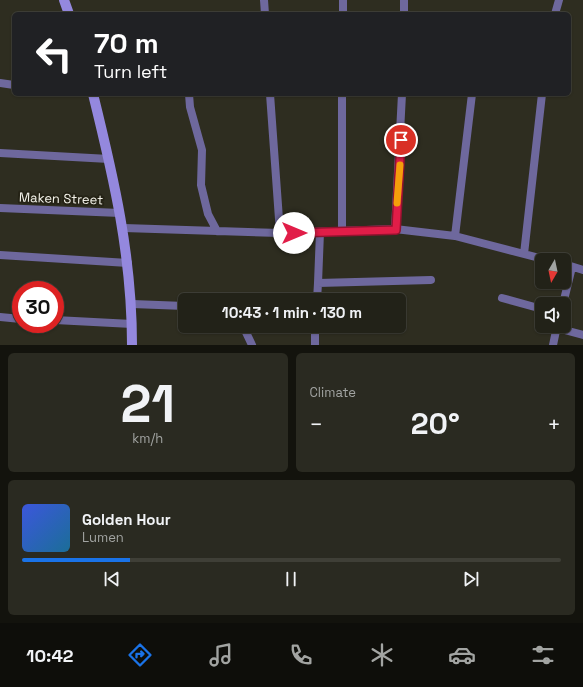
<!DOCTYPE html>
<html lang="en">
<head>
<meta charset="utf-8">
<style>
  :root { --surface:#222218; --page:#2a2a21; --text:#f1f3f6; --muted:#a2a4a2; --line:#3f3f37; --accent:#1a73e8 }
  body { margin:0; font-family:"Space Grotesk",sans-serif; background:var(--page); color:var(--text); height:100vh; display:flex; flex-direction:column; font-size:15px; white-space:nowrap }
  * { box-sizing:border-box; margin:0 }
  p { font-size:13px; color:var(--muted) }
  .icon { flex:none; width:22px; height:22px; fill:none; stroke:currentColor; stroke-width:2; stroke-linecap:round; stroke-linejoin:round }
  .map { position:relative; height:345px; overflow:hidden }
  .sheet { display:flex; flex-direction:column; gap:8px; padding:8px; background:#13130d; flex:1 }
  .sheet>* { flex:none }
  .top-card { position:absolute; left:12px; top:12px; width:559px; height:84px; border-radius:6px; box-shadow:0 1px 3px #0004,0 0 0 1px var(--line); background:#202124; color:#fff; overflow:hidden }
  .needle { width:26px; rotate:189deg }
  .fabs { position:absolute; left:535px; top:253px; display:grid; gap:8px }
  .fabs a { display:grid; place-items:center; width:36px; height:36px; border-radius:6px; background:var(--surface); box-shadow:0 1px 3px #0004,0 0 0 1px var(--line); font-size:20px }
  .speed { position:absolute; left:12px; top:281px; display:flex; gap:8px; font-size:20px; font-weight:700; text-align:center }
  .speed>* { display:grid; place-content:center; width:52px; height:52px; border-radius:50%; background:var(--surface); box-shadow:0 1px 3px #0004,0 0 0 1px var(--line); line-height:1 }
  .speed .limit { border:6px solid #d22; background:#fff; color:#111 }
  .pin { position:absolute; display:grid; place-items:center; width:34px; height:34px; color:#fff; margin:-17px; border:2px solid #fff; border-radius:50%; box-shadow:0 1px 4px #0007 }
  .me { position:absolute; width:44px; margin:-22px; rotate:90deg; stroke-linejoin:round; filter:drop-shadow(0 0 3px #0008) }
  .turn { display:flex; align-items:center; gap:14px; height:84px; padding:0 16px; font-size:18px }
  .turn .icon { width:52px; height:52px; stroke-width:2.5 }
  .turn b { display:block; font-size:28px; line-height:34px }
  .big { font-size:30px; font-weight:700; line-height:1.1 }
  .sheet .tile { flex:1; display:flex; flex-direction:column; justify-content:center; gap:6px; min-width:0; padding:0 14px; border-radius:6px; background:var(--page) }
  .sheet .dial { align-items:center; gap:0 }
  .dial b { font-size:52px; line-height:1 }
  .song { display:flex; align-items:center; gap:12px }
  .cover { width:48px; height:48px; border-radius:6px; background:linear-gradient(135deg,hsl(230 70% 55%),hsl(200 70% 35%)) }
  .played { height:4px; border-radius:2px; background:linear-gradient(90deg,var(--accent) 20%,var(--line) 20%) }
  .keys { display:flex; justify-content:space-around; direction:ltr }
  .heat { display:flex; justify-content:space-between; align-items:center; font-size:22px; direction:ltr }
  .sheet .tiles { flex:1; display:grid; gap:8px; grid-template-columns:1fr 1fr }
  .tile:last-child { grid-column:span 2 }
  .trip { position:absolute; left:178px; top:293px; width:228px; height:40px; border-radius:6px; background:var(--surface); box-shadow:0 1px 3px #0004,0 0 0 1px var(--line); font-weight:700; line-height:40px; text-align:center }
  .dock { display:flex; height:64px; justify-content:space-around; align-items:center; background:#0e0e0a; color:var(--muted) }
  .dock .icon { width:28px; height:28px }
  .dock .active { color:var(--accent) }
  .dock b { font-size:18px; color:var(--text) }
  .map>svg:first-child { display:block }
</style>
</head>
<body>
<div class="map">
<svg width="583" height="345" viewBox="0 0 583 345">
  <rect width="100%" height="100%" fill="#2e2d20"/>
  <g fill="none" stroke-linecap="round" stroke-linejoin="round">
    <path stroke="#6e689d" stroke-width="8" d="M264,0L265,14
      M343,14V0
      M404,14V0
      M555,14L559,0
      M0,83L14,85
      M189,94L190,107L202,150L201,185L208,214L217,231
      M270,94L280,233
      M0,153L109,159
      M0,208L120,213
      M124,228L280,233L395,229L455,236L547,260
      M395,229L402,94
      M320,232L318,283L431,280
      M342,232V94
      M455,236L472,94
      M524,254L542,94
      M0,255L128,263
      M564,264L583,270
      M502,298L542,309
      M317,300L318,283
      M132,304L185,306
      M563,304L572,267
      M0,317L21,319
      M55,320L132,324
      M243,326L252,345
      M557,328L583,335
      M315,345V326
      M553,345L557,326"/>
    <path stroke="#9488de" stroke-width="10" d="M64,0L69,14
      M93,94C114,179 132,256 132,345"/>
  </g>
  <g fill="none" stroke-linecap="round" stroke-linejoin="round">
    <g stroke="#92132f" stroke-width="10">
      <path id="route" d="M294,233L396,230L401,140"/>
    </g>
    <use href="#route" stroke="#e11d48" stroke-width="7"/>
    <path stroke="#f59e0b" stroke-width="7" d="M397,203L400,165"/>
  </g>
  <g text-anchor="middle" stroke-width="4" stroke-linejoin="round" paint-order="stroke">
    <g font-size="13" fill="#f5f4eb" stroke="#252316">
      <text transform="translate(61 198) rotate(2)" y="5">Maken Street</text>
    </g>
  </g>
</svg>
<div class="fabs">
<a><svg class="needle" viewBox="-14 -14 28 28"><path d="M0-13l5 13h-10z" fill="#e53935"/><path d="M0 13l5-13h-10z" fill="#a2a4a2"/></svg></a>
<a><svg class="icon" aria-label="sound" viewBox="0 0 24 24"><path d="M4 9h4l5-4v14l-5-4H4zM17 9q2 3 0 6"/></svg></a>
</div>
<div class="speed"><div class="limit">30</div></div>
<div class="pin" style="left:401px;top:140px;background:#d93025"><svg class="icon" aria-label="arrive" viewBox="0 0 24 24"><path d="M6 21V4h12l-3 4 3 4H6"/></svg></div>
<svg class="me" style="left:294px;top:233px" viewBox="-20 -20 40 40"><circle r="19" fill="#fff"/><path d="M0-13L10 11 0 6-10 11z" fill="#e11d48"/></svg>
<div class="trip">10:43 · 1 min · 130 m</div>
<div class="top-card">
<div class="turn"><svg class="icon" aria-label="left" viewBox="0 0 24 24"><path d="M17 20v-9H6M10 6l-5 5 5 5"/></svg><div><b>70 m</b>Turn left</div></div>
</div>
</div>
<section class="sheet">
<div class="tiles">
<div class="tile dial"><b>21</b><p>km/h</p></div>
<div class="tile"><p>Climate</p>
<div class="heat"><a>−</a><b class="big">20°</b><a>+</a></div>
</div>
<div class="tile">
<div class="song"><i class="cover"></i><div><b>Golden Hour</b><p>Lumen</p></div></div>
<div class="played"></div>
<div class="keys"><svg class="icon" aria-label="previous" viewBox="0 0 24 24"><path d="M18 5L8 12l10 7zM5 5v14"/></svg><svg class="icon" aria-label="pause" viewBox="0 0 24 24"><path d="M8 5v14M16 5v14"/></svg><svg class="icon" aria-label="next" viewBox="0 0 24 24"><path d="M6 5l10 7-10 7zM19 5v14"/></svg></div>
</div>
</div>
</section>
<nav class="dock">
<b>10:42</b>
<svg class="icon active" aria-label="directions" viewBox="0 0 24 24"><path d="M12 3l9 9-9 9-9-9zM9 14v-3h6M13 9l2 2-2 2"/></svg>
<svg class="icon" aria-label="music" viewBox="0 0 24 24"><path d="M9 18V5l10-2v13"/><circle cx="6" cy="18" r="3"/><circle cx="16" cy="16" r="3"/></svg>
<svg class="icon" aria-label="phone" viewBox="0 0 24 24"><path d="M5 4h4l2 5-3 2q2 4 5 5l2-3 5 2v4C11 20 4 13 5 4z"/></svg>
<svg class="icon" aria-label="climate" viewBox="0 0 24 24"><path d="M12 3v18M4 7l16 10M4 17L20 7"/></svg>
<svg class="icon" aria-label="car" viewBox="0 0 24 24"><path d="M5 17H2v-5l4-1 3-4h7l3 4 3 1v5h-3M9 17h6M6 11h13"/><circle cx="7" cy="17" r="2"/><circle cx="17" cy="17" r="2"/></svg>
<svg class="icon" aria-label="filters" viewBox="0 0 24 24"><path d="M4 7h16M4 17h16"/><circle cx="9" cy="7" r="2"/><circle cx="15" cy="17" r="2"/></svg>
</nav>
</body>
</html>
